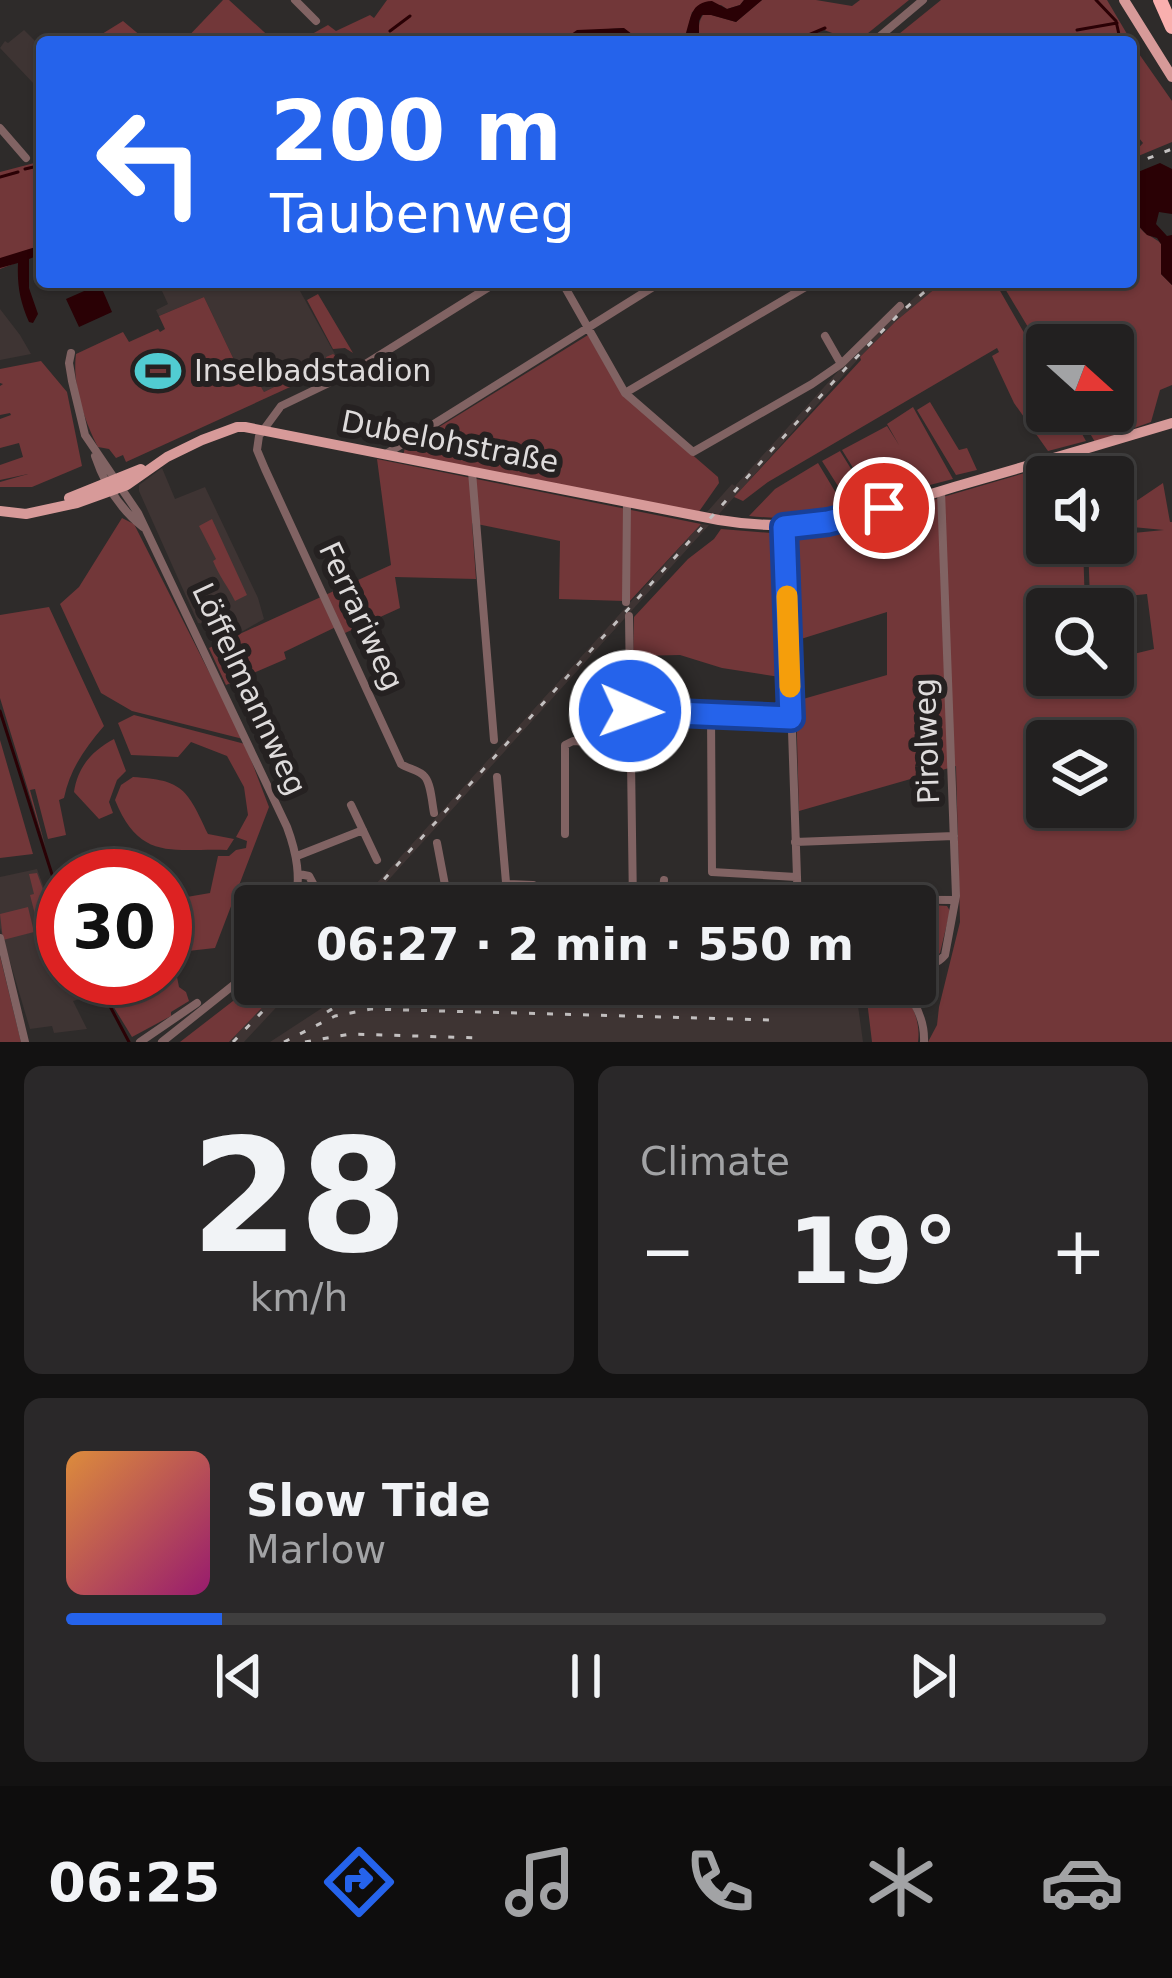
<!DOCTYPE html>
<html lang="en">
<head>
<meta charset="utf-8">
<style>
  :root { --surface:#222020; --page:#2a2829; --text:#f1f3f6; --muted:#a2a3a5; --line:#3f3e3e; --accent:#2563eb }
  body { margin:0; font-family:"DejaVu Sans",sans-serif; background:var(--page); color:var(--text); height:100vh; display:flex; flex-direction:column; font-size:45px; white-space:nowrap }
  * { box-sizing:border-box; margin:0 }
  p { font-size:39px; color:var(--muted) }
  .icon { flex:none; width:66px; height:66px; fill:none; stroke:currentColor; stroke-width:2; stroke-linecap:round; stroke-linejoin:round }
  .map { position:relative; height:1042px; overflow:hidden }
  .drawer { display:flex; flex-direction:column; gap:24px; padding:24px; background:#131212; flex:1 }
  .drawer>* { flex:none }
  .banner { position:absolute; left:36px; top:36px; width:1101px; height:252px; border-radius:12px; box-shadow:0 3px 9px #0004,0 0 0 3px var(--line); background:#2563eb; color:#fff; overflow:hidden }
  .needle { width:78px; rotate:111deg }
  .tools { position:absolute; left:1026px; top:324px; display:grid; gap:24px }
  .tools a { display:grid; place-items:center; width:108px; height:108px; border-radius:12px; background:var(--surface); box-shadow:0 3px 9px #0004,0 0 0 3px var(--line); font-size:60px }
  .speed { position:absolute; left:36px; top:849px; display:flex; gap:24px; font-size:60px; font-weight:700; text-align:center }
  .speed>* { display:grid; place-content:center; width:156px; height:156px; border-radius:50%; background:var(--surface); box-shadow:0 3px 9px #0004,0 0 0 3px var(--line); line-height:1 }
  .speed .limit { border:18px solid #d22; background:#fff; color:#111 }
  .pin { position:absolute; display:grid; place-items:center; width:102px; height:102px; color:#fff; margin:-51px; border:6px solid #fff; border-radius:50%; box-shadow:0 3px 12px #0007 }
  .me { position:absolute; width:132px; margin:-66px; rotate:92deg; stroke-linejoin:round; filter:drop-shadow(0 0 9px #0008) }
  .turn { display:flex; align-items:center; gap:42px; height:252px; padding:0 36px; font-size:54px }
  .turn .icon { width:156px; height:156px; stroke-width:2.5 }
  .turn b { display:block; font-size:84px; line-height:102px }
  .big { font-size:90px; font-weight:800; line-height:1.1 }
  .drawer .card { flex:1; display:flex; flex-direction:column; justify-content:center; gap:18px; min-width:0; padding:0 42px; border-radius:18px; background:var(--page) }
  .drawer .dial { align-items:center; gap:0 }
  .dial b { font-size:156px; line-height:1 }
  .song { display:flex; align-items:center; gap:36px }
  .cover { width:144px; height:144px; border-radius:18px; background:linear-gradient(135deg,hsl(30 70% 55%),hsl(320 70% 35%)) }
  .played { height:12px; border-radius:6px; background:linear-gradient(90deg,var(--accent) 15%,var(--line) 15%) }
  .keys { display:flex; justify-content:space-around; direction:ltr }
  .heat { display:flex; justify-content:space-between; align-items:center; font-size:66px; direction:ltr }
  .drawer .tiles { flex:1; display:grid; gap:24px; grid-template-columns:1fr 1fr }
  .card:last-child { grid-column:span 2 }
  .trip { position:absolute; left:234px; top:885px; width:702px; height:120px; border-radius:12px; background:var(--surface); box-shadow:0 3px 9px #0004,0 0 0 3px var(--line); font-weight:800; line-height:120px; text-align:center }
  .dock { display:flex; height:192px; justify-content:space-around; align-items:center; background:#0e0d0d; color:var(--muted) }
  .dock .icon { width:84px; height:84px }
  .dock .active { color:var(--accent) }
  .dock b { font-size:54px; color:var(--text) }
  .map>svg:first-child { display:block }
</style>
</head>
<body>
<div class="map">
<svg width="1172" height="1042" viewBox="0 0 1172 1042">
  <rect width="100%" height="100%" fill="#2e2b2a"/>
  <path fill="#3e3433" d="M24,30L42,48V76L34,84L0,48L5,41L8,43Z
    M163,282H295L336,356L264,392L257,381L246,385L204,297L159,316L156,310L168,304L162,291L166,289Z
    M931,282H943L896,321L860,357L719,514L707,512L732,484L735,486L851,357Z
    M0,309L20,335L31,354L0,360Z
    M162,468L175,499L205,487L258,598L264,619L243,631L198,623L139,491V485Z
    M701,524L709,525L365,906H356Z
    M37,869L63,940V978H84L94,995L73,1001L87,1029L54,1033L52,1026L30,1029L0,928V877Z
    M285,984H298L244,1042H229Z
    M347,984H855L863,1042H270L345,993Z"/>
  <path fill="#723739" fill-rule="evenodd" d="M223,0H229L275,42H183Z
    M387,0H744L740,5L727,9L721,5L692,12L687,33L657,34L641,41L623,28L595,30L591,42H298L328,25L336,31L370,15L374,18Z
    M762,0H816L852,6L860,0H909L857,42L824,30L796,42H699C699,32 697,20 705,13L736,22Z
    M941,0H1107L1137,51L1172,101V142L1131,159V151L1134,153L1143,143L1131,128V42H889Z
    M123,21L148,42H89Z
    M42,161V253L0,269V172Z
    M1131,200C1134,214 1136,228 1148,235C1153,238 1158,240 1161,244V274L1172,285V385L1160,390L1151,422L1095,442L1077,411H1113V345H1047V359L1001,282H1131Z
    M943,282H995L1047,373V411H1069L1086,441L1048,451L1014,403L992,356L999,352L997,348L768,482L743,501L734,497L861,360L860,357L896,321Z
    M318,294L353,353L345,348L333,349L307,300Z
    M204,297L246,385L257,380L264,392L327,361L326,357L333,354L345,362L126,462L123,455L116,458L109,449L98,447C84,420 72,384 76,354L123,332L129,342L158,329L160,332L165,329L159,316Z
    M588,335L622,394L718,477L719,483L698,513L403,455L405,448Z
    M41,361L67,392L82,466L32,487H0V482L28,474L0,480V465L23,457L19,443L0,448V419L11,415L10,413L0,415V386L3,384L0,383V369Z
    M930,402L959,450L967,448L977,470L956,475L917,410Z
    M913,407L953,479L926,486L923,483L873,500L842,450L887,426L899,445L887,424Z
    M840,451L871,501L852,508L822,461Z
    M1076,458L1077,477H1047V543H1083L1085,609H1047V675H1113V659L1154,649L1147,594L1090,600L1088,543H1113V535L1164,530L1122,526L1123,510L1163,483L1170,522H1172V1042H928L937,1025L939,1007L960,922L956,766L799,811L796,701L887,675V612L785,644L786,678L722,668L680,655L633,656L634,617L688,559L714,539L721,529L810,536ZM1047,741H1113V807H1047Z
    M377,459L701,524L628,603L625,601L559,599L560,541L472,523L476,579L395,577L400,608L345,633L340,625L284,652L286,659L226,685L209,648L391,565Z
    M818,463L845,508C813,520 782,519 749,516L775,489Z
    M122,518L134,524L243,739L132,711L101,693L60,604L79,587Z
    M212,519L247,595L235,601C227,585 219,576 213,561L216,559L199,526Z
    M49,607L104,726C85,748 70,769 64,798L59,800L66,835L48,839L35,789L30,790L46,849L0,698V615Z
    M134,715L245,744L269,807L215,948L188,951L175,899L210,893L218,856H229L236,850L246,848L247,841L236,837L248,815L244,787L227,756L191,742L178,757L131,755L118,723Z
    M114,739L126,771L117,780L109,802L113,813L99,819L74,792C78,766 92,751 114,739Z
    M0,740L33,854L0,858Z
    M133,777C183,780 187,789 208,834L234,839L227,850C173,848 140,862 115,800L121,785Z
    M37,873L56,925L39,930L30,895L34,894L29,874Z
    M870,901L947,906L950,911L940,953L931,960L915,959V906H870Z
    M28,907L34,932L3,940L0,914Z
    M0,956L21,1042H0Z
    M165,975L166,979L177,977L179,987L186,992L189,1001L171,1012V1016L132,1037L96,978H165Z
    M255,984H285L229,1042H180Z
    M865,984C875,984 887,982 895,987C912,998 921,1023 918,1042H872Z"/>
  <path fill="#2a0105" d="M744,0H762L736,22L711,15H702L699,21V42H560L577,30L624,28L641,41L657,34L686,33C691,17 691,2 712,1L727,9L740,5Z
    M1160,163L1172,169V214L1159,212L1156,224L1167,236L1172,235V285L1161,274V244L1157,238L1147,235L1136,223L1131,200L1133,174Z
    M42,245V254L29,259V288L38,314L33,323L29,322C20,302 17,285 18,263L0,268V258Z
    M100,284L112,312L79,327L66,299Z"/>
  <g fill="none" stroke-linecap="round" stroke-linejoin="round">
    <path stroke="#2a0105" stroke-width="3" d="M1096,0L1116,21L1120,39L1110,42
      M1077,30L1117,23
      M390,31L410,16
      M792,42L825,28
      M25,169L42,165
      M0,177L18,172
      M0,711L63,909
      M95,978L129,1042"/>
    <path stroke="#816363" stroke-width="8" d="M295,0L316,21
      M873,42L923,0
      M0,128L26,158
      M562,282L625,393L693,452L812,384L841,364L900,306
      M825,336L841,364
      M71,353L69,363L72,381L85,435L138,513L287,827C297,854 301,877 295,906
      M625,393L814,282
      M1079,451L1081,477
      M386,454L661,282
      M95,456C104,483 120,509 143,527
      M472,472L494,740
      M785,527L798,906
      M626,602L627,503
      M629,616L633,906
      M630,711L792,718
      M711,714L712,872L796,877
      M497,777L508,906
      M351,805L377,860
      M434,813C432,803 431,784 425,777C420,770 408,769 401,764L265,469L257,450L259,436L281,406L356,370L497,282
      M565,834V745L573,741L630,745
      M795,842L954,836
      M437,843L449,906
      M297,856L363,830
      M299,874L309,876L325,906
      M506,884L533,885
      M633,896L662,898L664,880
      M797,899L955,900
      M0,938L25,1042
      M915,963C928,964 936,966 945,955L956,896L941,491
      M900,984C915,1001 925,1019 924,1042
      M140,1042L197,1003
      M162,1042L255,968"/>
    <path stroke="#d79a99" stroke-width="10" d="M1124,0L1172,77
      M69,498L141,469
      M0,511L26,514L77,503L127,485L167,457L202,440L237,427H245L719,520C812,536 873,511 961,485C1031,465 1102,444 1172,423"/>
    <path stroke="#f9afae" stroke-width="14" d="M1160,0L1172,27"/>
    <path stroke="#c3c0c0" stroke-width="3" stroke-dasharray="6 12" stroke-linecap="butt" d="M1131,165L1172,149
      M360,906L845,369L900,313L936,282
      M327,1012L373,984
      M233,1042L289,984
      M284,1042L335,1016L371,1009L769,1020
      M305,1042L350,1034L481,1038"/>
  </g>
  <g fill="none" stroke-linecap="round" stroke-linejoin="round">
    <g stroke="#184099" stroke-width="30">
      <path id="route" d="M630,711L791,718L784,527L828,522L884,508"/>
    </g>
    <use href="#route" stroke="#2563eb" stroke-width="21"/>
    <path stroke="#f59e0b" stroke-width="21" d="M787,596L790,687"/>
  </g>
  <defs>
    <g id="stadium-bare" transform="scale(3.6)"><path d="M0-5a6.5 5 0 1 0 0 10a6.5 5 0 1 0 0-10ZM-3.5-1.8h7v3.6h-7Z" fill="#51ccd2" stroke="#252121" stroke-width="2.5" paint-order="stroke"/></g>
  </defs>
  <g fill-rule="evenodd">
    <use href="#stadium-bare" x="158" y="371"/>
  </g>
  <g text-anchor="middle" stroke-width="12" stroke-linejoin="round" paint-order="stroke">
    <g font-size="30" fill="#dedbdb" stroke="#252121" text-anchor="start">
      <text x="194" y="381">Inselbadstadion</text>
    </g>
    <g font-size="30" fill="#dedbdb" stroke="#252121">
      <text transform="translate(450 442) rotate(11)" y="10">Dubelohstraße</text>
      <text transform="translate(361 616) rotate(65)" y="10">Ferrariweg</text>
      <text transform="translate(249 689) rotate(65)" y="10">Löffelmannweg</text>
      <text transform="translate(927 741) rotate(-92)" y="10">Pirolweg</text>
    </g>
  </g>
</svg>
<div class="tools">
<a><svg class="needle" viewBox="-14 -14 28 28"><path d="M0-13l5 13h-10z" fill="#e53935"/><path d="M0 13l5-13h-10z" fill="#a2a3a5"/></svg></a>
<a><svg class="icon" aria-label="sound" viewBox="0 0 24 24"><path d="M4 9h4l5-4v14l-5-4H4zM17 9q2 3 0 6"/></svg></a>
<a><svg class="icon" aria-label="search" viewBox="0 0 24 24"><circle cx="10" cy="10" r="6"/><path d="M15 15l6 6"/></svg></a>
<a><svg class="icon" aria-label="layers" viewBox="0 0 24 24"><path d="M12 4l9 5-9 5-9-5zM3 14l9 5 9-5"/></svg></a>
</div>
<div class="speed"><div class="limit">30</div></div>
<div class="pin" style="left:884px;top:508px;background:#d93025"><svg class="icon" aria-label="arrive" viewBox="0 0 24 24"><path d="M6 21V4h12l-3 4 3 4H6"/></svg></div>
<svg class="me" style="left:630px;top:711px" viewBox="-20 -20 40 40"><circle r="17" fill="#2563eb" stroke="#fff" stroke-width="3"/><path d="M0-11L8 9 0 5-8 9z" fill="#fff"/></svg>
<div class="trip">06:27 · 2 min · 550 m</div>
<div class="banner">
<div class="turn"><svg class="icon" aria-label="left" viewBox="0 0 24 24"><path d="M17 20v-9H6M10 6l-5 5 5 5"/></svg><div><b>200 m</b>Taubenweg</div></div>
</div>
</div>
<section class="drawer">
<div class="tiles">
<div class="card dial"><b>28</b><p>km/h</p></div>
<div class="card"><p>Climate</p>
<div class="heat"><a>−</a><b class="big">19°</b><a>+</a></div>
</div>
<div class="card">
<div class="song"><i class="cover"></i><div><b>Slow Tide</b><p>Marlow</p></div></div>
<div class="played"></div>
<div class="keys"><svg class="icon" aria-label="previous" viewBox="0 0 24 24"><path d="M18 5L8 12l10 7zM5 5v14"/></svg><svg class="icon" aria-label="pause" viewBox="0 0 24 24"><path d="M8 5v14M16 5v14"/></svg><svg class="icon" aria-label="next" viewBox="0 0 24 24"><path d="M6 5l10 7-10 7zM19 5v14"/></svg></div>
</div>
</div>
</section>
<nav class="dock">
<b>06:25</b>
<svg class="icon active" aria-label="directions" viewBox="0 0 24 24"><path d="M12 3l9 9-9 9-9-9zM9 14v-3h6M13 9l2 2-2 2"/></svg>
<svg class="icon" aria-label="music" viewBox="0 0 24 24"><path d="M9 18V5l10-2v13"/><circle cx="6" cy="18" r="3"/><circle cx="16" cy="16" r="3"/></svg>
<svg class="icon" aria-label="phone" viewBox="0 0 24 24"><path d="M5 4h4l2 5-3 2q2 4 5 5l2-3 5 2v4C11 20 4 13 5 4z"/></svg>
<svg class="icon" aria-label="climate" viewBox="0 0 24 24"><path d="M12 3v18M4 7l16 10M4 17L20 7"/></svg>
<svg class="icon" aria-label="car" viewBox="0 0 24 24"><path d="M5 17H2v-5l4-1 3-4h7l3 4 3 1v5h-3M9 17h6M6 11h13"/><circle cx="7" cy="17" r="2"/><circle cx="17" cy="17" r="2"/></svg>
</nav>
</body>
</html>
